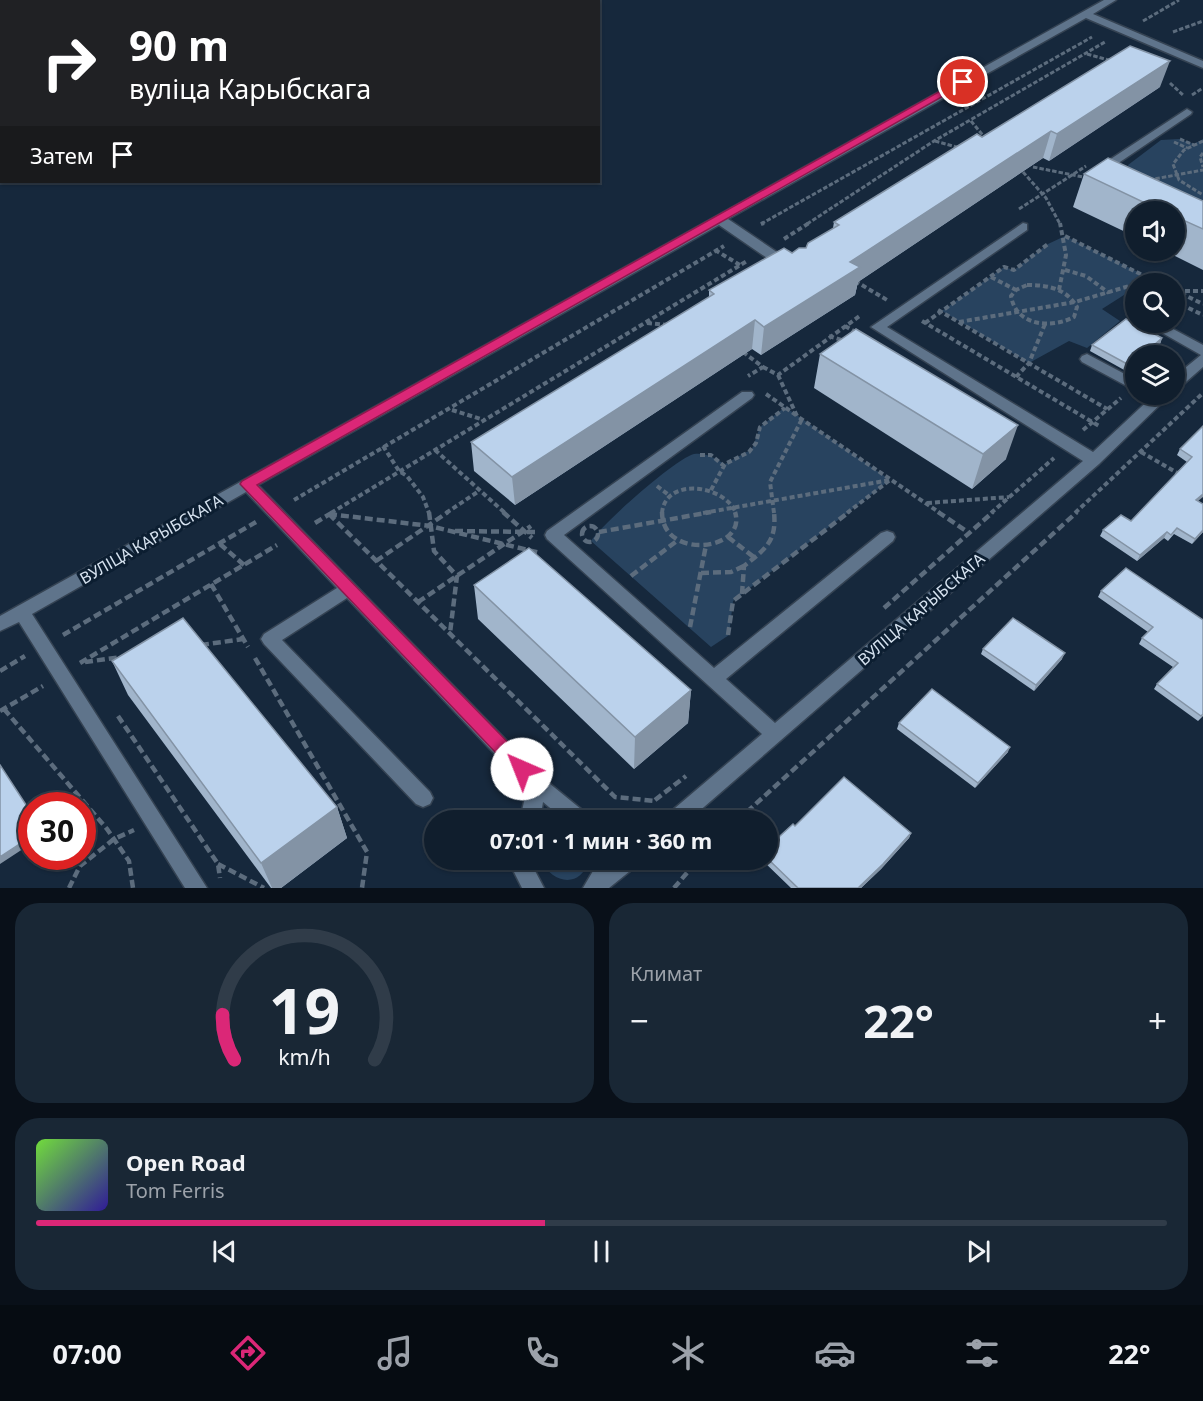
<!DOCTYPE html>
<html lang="ru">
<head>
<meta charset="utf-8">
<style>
  :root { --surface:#101e2d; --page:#192735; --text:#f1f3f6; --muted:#9ca2aa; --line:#303c49; --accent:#db2777 }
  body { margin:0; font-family:"Noto Sans",sans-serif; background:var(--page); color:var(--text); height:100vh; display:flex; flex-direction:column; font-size:22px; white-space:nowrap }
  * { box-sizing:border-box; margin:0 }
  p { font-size:20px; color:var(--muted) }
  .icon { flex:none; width:33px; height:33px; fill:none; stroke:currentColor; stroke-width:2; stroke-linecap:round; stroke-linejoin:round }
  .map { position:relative; height:888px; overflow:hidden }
  .drawer { display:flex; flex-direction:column; gap:15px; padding:15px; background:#091019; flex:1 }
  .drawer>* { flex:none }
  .top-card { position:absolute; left:0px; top:0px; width:600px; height:183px; box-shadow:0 2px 4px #0004,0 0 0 2px var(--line); background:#202124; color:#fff; overflow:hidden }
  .controls { position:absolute; left:1125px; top:201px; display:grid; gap:12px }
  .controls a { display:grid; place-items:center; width:60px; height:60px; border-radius:50%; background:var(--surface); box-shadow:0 2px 4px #0004,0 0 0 2px var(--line); font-size:30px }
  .speed { position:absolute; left:18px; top:792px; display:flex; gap:12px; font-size:30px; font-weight:700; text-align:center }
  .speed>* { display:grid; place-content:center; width:78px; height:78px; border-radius:50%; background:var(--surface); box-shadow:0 2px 4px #0004,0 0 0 2px var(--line); line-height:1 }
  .speed .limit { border:9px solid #d22; background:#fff; color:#111 }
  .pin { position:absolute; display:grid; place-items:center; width:51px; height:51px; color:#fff; margin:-26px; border:3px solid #fff; border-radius:50%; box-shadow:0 2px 6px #0007 }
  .me { position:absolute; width:66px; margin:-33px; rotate:316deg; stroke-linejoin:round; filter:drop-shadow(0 0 4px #0008) }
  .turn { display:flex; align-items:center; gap:21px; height:126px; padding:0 30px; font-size:27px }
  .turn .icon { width:78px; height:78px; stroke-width:2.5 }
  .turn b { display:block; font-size:42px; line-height:51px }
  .then { display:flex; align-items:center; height:57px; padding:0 30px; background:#0003; gap:12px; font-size:22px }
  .big { font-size:45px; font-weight:700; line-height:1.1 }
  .drawer .tile { flex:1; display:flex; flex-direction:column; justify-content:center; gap:9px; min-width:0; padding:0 21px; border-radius:24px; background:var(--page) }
  .drawer .dial { align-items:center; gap:0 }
  .dial svg { height:156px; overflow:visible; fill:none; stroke:var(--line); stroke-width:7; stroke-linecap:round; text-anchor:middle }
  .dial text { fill:var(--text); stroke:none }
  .song { display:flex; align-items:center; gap:18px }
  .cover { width:72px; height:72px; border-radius:9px; background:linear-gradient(135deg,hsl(100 70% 55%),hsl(250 70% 35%)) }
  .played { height:6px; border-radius:3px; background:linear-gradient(90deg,var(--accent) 45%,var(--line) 45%) }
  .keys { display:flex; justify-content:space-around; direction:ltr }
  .heat { display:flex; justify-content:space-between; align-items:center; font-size:33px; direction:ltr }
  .drawer .tiles { flex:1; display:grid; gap:15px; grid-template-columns:1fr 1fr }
  .tile:last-child { grid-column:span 2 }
  .trip { position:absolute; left:424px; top:810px; width:354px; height:60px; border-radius:30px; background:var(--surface); box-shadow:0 2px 4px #0004,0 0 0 2px var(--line); font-weight:700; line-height:60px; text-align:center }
  .menu { display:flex; height:96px; justify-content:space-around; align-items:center; background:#060c12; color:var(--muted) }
  .menu .icon { width:42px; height:42px }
  .menu .current { color:var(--accent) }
  .menu b { font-size:27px; color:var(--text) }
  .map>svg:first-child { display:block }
</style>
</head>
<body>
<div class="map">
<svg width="1203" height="888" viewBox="0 0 1203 888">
  <rect width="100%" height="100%" fill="#16283c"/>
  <path fill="#28435f" d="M1179,139L1194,144L1203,139V204L1130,171L1128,165L1161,140Z
    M1065,236L1150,278L1142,283L1136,284L1135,288L1102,309L1120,321L1087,348L1069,341L1029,363L942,311L1004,267L1014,270L1048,244Z
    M785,407L890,480L733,601L729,635L711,647L591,541C602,524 676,458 694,454C706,452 716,459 725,464L752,449L760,427Z
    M542,860H588C583,888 551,885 542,860Z"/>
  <path fill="#214e7c" d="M0,0H276L279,1L2,2L1,40Z"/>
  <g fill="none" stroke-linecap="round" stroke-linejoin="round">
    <g stroke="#354353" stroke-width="3">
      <path id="minor" d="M1104,0H1116L1093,14L1203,61V68L1086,18L728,219L793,263L794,266L793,269H783L719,225L258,485L544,779L587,814L590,820H548L551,814L555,812L543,802L540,820H520L527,788L347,598L282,640L430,792L433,798L430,804L423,807L416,804L264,644L261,639L264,634L337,588L246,492L32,614L207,888H185L19,622L0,631V616Z
        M1187,109L1192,112L1191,114L1114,166L1120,169V173H1112L1100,166Z
        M1023,223L1027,224V230L887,327L1093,452L1155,394H1171L1099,464L689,820H665L668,814L762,734L547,539L545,535L547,531L742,392H752L754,395L752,398L564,535L714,668L881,533L887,531L893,533L895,537L893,541L726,679L775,723L1083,461L871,327Z
        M1134,310H1136V319L1127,314Z
        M1143,322H1160L1203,345V367L1179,388L1174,390V377L1201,355Z
        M1087,354L1136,380V391L1082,362L1080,359L1082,356Z
        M512,860H532L533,867L544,888H522L513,870Z
        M595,860H638L635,867L609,888H583L593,871Z"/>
    </g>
    <path stroke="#5c6c7d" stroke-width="3" stroke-dasharray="4.5 2" stroke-linecap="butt" d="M1143,21L1179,0
      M1173,32L1203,21
      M1087,54L1112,61
      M1170,83L1184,96
      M1192,95L1203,88
      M971,121L986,139
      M1180,139L1194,145
      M935,141L960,148
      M1203,141L1184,150L1173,164L1179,180L1203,195
      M1174,142L1187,148
      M1203,153L1200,157L1203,167
      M1033,167L1088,178
      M1023,172L1046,198L1060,224
      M1149,180L1203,170
      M1019,209L1086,166
      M761,224L1092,37
      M807,224L934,141L1105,42"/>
    <path stroke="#5c6c7d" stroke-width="4" stroke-dasharray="5 3" stroke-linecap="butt" d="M761,224L764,223
      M1065,236L1160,284
      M784,239L809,223
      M715,250L740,265
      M1065,270L1086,276L1109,293
      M991,277L1016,290
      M855,281L887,300
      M1136,284L1149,279
      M1027,285C1047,285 1066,288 1077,307L1074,317C1051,329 1016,326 1011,296L1016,290Z
      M1059,290L1066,255L1060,223
      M1174,290L1203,304
      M1177,291H1203
      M1174,301L1203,315
      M938,310L1107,409
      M922,321L1099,426
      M959,322L1075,302L1136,284
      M647,323L669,325
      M925,323L1004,267L1014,270L1048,244
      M845,326L857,333
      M829,336L845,341
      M743,352L763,367L748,376
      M763,367L778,375L861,315
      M778,375L797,416L940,513
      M1016,377L1029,363L1045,324
      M766,394L796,415
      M452,410L484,420
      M1083,430L1121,398
      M383,446L399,471L407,476L423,497L429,513
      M435,450L505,513
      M1141,452L1181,475
      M700,455H711L724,466
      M657,486L670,496
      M711,490L725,464L749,452L756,443L760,427L785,408
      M294,500L724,246
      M927,503L1009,497
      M331,513L747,261
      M446,513L479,491
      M662,513C665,477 724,484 736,513
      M703,513L890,480
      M774,513L770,482L802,419
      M847,513L890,480
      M991,513L1054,458
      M1075,513L1203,393"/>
    <path stroke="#5c6c7d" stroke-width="4.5" stroke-dasharray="8 4" stroke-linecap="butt" d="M429,512L434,551L457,576L450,633
      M503,512L532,538
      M662,512C662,561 748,551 735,512
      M938,512L969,533
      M329,514L615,797L655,801
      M329,514L430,526L540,553
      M315,523L333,512
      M582 534a8 8 0 1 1 16 0a8 8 0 1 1-16 0Z
      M455,531L535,532
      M599,532L711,512
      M728,537L755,558
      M220,544L244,565
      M376,561L448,512
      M701,573L731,572L744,566
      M631,576L678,540
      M211,584L248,647
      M742,594L744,566C765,549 777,542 774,512
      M418,602L531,526
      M884,608L993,512
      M690,627L706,545
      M63,635L256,522
      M728,635L733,601L849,512
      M201,645L243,639
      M255,658L367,852L362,888
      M85,662L122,657
      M80,663L277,545
      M0,671L25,656
      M4,709L107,829L129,861L133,888
      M0,711L43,686
      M118,716L218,864L220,878
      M655,800L686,776
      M738,820L1077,512
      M218,864L264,888
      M69,888L80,866L114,839L134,830
      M674,888L698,860"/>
    <use href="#minor" fill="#5f748b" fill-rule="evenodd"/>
  </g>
  <path fill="#a1b5cb" d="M1160,87L1049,161L1043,158L858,282L855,295L761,355L752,349L515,505L474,471L471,442L709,297V290L792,253L806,248L833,228L834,222L982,137Z
    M1084,174L1203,201V270L1163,250H1174V212H1136V237L1073,207Z
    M1162,338L1160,344L1126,371L1090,351L1092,345Z
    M820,354L1006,459L972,489L814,388Z
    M1203,426L1198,501L1203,532L1192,544L1174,534L1168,541L1164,538L1137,561L1100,536L1103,530L1131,521L1187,462L1177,455L1180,449Z
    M474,585L691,690L688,723L634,769L478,619Z
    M1101,591L1203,620V716L1198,721L1154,689L1157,684L1173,667L1139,644L1142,638L1148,632L1098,597Z
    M983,649L1062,659L1034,691L981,654Z
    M112,661L337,807L347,838L281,888H271L128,695Z
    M899,723L1008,752L975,788L897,729Z
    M795,826L911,833L909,838L881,869L861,888H791L762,860H768Z"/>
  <path fill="#8393a5" d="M1170,61L1160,87L1049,161L1057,134Z
    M1051,131L1043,158L858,282L855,295L761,355L764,327L850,262Z
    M755,320L752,349L515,505L512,477Z
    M1162,338L1160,344L1146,356H1141Z
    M1136,360V364L1126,371L1129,365Z
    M1018,425L1006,459L972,489L983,454Z
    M1203,494V497L1192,506L1196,500Z
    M1203,530V532L1192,544L1195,539Z
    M1167,532L1164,538L1137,561L1140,555Z
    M1065,653L1062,659L1034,691L1036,685Z
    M691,690L688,723L634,769L635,737Z
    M1010,747L1008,752L975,788L978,783Z
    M337,807L347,838L281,888H272L261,863Z
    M911,833L909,838L881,869L861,888H858Z
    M32,836V843L0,864V857Z"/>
  <path fill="#bbd2ec" stroke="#8393a5" stroke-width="1.5" d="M1130,46L1170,61L1057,134L1051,131L850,262L860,267L764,327L755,320L512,477L471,442L714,294L709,290L784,248L792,253L799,248H806L808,243L839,225L834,222L977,134L982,137Z
    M1108,158L1203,201V229L1174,216V212H1164L1084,174Z
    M1126,319L1162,338L1141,356H1136V360L1129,365L1092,345Z
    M856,329L1018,425L983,454L820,354Z
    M1203,426V494L1196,500L1203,504V530L1195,539L1177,528L1171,535L1167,532L1140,555L1103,530L1121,515L1131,521L1192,457L1180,449Z
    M529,548L691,690L635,737L474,585Z
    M1126,568L1203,620V714L1201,716L1157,684L1178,663L1142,638L1153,627L1101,591Z
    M183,618L337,807L261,863L112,661Z
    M1013,618L1065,653L1036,685L983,649Z
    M932,689L1010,747L978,783L899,723Z
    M0,765L32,814V836L0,857Z
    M844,777L911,833L883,864L858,888H798L768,859V847L793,824L795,826Z"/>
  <path fill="#db2777" stroke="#8e194d" stroke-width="1.5" d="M960,80L968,82L257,485L528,763L530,769L528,774L522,776L516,774L240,484L242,481Z"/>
  <g text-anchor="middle" stroke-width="6" stroke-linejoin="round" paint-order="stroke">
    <g font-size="16" fill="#d7e3f0" stroke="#0c1e31">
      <text transform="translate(151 539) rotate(-30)" y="6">ВУЛІЦА КАРЫБСКАГА</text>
      <text transform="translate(921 609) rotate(-41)" y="6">ВУЛІЦА КАРЫБСКАГА</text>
    </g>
  </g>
</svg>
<div class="controls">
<a><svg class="icon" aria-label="sound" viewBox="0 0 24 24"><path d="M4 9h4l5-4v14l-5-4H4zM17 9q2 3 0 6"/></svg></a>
<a><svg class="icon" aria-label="search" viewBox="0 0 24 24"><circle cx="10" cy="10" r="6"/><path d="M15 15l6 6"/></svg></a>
<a><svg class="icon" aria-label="layers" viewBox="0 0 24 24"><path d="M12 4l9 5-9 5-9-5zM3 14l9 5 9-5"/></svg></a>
</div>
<div class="speed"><div class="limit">30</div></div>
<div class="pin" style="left:963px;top:82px;background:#d93025"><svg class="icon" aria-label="arrive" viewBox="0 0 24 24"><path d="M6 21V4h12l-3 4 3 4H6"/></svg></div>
<svg class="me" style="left:522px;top:769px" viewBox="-20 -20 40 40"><circle r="19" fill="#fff"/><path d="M0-13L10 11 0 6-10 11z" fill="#db2777"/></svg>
<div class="trip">07:01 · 1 мин · 360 m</div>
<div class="top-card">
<div class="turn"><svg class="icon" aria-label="right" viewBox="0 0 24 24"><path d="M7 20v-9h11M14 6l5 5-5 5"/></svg><div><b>90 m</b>вуліца Карыбскага</div></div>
<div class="then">Затем<svg class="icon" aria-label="arrive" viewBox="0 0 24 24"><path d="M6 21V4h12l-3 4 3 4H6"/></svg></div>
</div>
</div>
<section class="drawer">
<div class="tiles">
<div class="tile dial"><svg viewBox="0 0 100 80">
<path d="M14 69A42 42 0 1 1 86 69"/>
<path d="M14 69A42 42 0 0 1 8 46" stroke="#db2777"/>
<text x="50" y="56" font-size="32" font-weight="700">19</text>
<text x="50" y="72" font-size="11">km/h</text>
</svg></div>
<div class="tile"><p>Климат</p>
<div class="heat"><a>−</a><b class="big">22°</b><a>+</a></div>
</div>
<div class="tile">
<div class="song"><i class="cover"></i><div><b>Open Road</b><p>Tom Ferris</p></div></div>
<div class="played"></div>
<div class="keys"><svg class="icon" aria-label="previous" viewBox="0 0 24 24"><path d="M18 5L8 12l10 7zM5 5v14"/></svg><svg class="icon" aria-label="pause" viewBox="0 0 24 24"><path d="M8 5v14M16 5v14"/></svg><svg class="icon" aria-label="next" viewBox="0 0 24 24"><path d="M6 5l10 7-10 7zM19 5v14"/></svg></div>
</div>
</div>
</section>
<nav class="menu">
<b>07:00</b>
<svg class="icon current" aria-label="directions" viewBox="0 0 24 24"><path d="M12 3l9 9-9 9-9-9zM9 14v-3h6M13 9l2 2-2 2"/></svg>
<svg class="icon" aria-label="music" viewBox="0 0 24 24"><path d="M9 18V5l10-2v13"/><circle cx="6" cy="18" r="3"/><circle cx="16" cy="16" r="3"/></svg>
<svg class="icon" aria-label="phone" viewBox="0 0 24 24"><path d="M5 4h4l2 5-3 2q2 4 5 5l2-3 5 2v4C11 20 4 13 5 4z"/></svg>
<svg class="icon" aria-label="climate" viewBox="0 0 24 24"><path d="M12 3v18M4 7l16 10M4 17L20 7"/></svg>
<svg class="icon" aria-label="car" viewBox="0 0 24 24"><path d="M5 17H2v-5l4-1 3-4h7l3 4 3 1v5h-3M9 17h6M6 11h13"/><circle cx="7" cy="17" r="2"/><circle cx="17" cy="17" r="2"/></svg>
<svg class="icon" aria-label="filters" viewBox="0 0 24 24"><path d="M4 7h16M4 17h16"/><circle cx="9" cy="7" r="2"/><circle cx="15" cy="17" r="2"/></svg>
<b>22°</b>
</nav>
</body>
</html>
